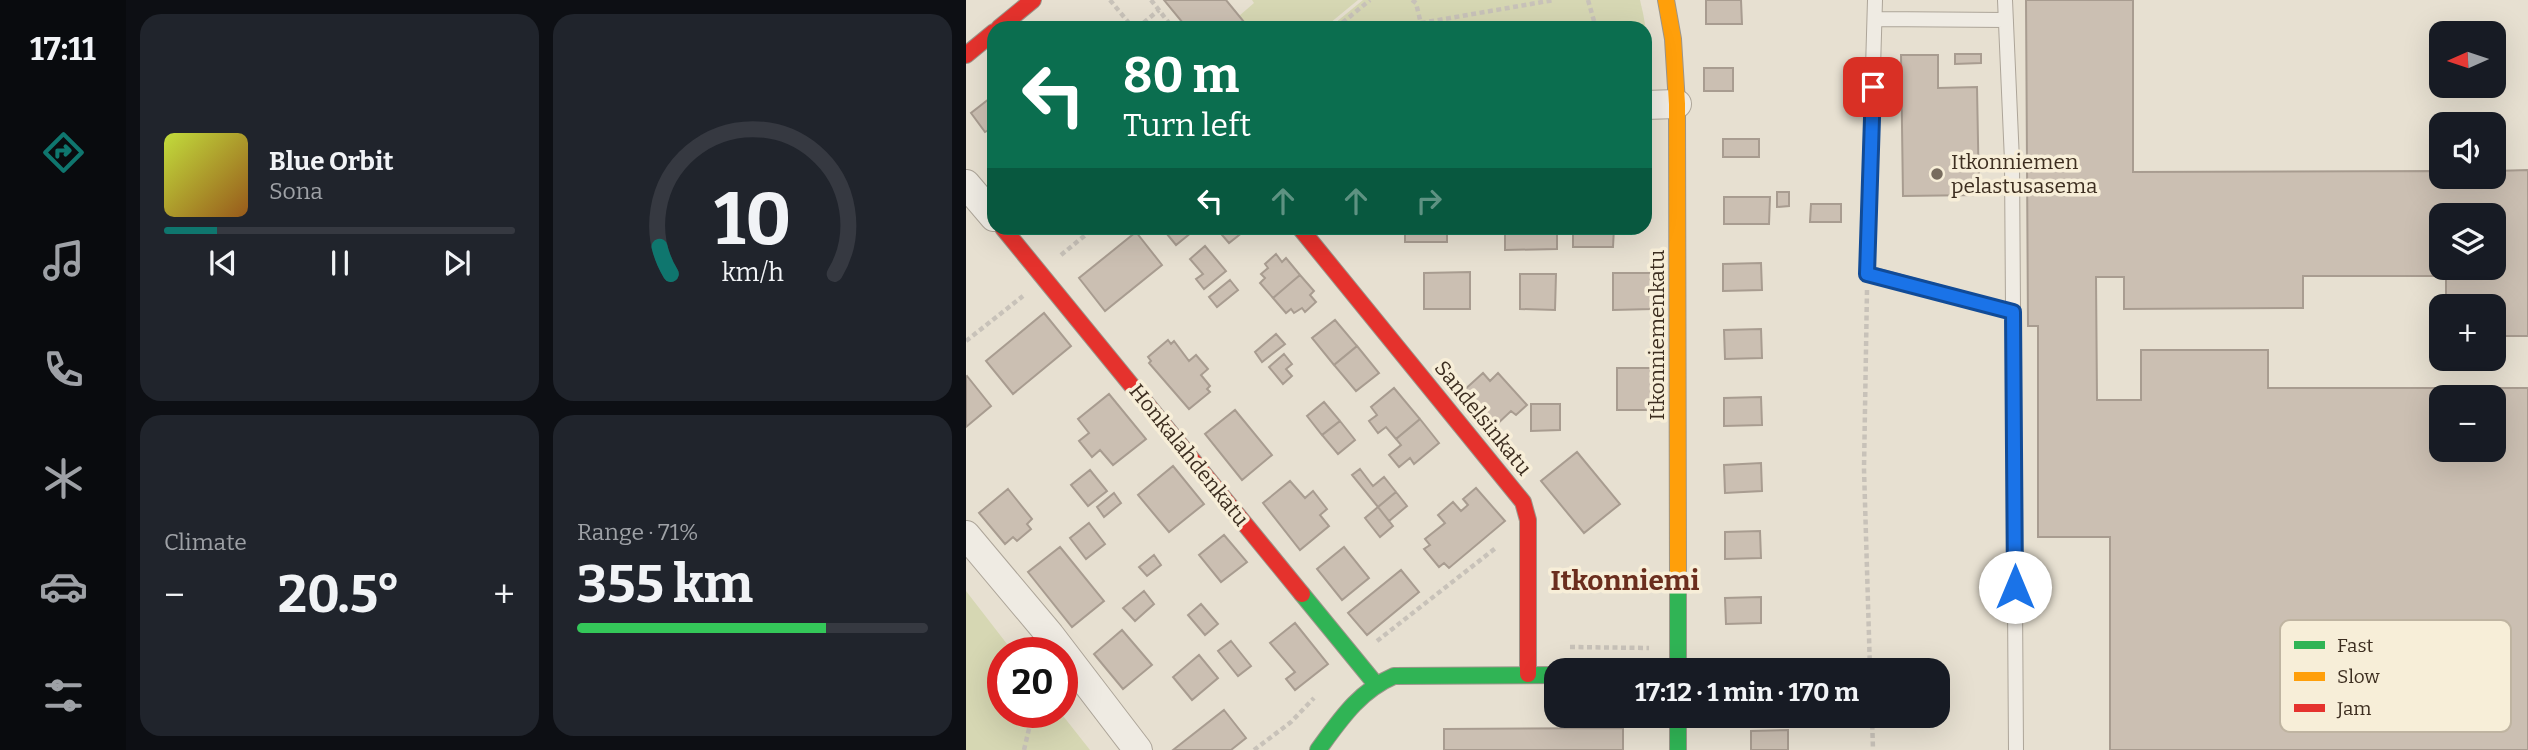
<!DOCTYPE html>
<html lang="en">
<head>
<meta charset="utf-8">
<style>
  :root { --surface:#171b24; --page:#20242c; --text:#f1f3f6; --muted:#9ea1a6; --line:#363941; --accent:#0f766e }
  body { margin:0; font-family:Bitter,serif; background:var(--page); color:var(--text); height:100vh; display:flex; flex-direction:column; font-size:26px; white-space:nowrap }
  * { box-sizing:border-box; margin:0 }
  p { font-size:23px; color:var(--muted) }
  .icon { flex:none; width:38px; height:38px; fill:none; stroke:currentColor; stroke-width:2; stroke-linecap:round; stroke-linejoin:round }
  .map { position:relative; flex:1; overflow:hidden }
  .side { display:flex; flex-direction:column; gap:14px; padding:14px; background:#0d0f14; width:840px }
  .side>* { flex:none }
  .hud { position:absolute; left:21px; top:21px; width:665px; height:214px; border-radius:21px; box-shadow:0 7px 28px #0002; background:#0b6e4f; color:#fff; overflow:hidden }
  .needle { width:46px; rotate:267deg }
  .tools { position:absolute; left:1463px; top:21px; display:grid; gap:14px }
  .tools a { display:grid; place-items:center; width:77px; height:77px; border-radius:14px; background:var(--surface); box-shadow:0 7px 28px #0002; font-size:35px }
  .speed { position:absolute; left:21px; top:637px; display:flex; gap:14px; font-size:35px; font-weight:700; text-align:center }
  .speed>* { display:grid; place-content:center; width:91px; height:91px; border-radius:50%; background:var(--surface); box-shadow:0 7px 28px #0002; line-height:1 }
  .speed .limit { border:10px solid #d22; background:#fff; color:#111 }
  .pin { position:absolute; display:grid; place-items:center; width:60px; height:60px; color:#fff; margin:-30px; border-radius:14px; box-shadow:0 4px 10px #0006 }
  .me { position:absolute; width:77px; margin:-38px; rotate:0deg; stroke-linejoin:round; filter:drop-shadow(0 0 5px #0008) }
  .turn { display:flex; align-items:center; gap:24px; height:147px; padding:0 21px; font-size:32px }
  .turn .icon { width:91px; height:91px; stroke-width:2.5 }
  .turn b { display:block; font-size:49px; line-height:60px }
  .lanes { display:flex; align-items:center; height:66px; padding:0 21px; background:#0003; justify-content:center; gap:35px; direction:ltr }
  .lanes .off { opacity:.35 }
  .big { font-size:52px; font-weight:700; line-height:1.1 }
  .side .tile { flex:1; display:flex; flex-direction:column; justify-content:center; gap:10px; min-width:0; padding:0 24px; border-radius:21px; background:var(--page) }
  .side .dial { align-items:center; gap:0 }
  .dial svg { height:182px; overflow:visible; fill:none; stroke:var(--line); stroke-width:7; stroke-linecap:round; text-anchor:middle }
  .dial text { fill:var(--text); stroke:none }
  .song { display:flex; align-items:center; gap:21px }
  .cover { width:84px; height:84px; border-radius:10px; background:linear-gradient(135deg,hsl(70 70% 55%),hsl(30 70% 35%)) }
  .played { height:7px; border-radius:4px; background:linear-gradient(90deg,var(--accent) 15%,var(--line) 15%) }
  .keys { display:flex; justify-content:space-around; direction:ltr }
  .heat { display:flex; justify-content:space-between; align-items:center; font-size:38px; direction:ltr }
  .charge { height:10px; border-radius:5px; background:linear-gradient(90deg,#34c759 71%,var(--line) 0) }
  .side .tiles { flex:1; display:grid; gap:14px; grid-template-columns:repeat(2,1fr) }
  .trip { position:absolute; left:578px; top:658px; width:406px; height:70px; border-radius:21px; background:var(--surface); box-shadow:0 7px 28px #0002; font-weight:700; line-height:70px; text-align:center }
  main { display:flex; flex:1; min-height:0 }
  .tabs { display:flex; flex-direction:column; width:126px; justify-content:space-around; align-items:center; background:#090b0e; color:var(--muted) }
  .tabs .icon { width:49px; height:49px }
  .tabs .on { color:var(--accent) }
  .tabs b { font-size:32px; color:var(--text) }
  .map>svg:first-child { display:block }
</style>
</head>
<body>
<main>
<nav class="tabs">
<b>17:11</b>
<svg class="icon on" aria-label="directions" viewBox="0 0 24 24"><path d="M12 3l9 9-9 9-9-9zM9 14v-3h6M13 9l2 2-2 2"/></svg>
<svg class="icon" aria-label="music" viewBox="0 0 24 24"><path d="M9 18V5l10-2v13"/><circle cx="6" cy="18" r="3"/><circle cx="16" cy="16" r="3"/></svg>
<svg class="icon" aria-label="phone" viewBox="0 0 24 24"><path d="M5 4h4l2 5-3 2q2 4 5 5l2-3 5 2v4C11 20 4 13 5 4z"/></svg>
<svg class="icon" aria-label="climate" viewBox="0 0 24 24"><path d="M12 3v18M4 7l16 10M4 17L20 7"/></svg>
<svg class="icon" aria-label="car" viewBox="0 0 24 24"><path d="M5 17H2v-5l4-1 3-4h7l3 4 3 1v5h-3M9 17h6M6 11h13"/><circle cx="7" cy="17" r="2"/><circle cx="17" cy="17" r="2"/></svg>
<svg class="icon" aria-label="filters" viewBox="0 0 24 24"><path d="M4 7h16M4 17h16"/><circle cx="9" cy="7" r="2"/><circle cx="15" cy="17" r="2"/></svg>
</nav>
<section class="side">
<div class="tiles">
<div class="tile">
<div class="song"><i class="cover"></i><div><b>Blue Orbit</b><p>Sona</p></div></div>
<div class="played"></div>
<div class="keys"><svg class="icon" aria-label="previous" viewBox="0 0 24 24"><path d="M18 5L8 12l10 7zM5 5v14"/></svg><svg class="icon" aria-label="pause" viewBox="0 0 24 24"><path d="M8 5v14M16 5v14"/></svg><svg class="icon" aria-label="next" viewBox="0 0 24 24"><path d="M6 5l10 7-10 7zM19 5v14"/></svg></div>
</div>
<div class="tile dial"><svg viewBox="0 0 100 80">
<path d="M14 69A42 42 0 1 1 86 69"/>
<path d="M14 69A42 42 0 0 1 9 57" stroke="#0f766e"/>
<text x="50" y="56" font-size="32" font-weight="700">10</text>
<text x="50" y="72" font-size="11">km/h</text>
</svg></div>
<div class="tile"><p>Climate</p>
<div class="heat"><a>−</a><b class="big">20.5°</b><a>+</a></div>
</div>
<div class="tile"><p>Range · 71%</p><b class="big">355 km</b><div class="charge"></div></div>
</div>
</section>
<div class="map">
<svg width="1562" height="750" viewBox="0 0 1562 750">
  <rect width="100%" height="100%" fill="#e7e0d1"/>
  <path fill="#d6d7b3" d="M286,0H392L358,28H283L273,16L288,3Z
    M397,0H674C684,39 684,75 684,114H679V28H363Z
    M0,591L48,653H37V712H94L124,750H0Z"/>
  <path fill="#cbbfb2" stroke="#a89c90" stroke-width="2" fill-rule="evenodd" d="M198,0H260L283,28H221Z
    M740,0H775L776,24H740Z
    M1060,0H1167V172L1475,171V177H1528V171L1562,170V336H1528V306H1480V276H1337V308L1158,309V277H1130L1131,400H1175V350H1302V388H1562V750H1144V537H1072V326H1062ZM1475,215H1528V268H1475ZM1475,397H1528V450H1475Z
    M989,54H1015V63L989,64Z
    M935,55H972V88L1011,87L1013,195L937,196Z
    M738,68H767V91H738Z
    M28,95V127L19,132L5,113Z
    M757,139H793V157H757Z
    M811,192H823V206L811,207Z
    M758,197H804L803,224H758Z
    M845,204H875V222H844Z
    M196,228H231L210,245Z
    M250,228H282L263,243Z
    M439,228H481V242H439Z
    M539,228H591V249L539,250Z
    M607,228H648L647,247H607Z
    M170,232L196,265L139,311L113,278Z
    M239,246L260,271L238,289L230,279L237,274L224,259Z
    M310,254L316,262L320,258L334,275L307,298L294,283L299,278L295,274L302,268L299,264Z
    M795,263L796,290L757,291V264Z
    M504,272V309H458V273Z
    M647,273H686V309L647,310Z
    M554,274H590L589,310L554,309Z
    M334,275L348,291L344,295L350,302L339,312L336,308L328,313L325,309L320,313L307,298Z
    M264,280L272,290L251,307L243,297Z
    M78,313L105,346L47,394L20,361Z
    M369,320L391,346L368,365L346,338Z
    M795,329L796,358L759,359L758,330Z
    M310,334L319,344L296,362L289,352Z
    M202,340L205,344L208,341L223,361L230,355L242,369L235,375L244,386L241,389L244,392L223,409L183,363L185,361L182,357Z
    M391,346L413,373L390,391L368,365Z
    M318,354L326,364L320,369L326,376L317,384L303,367Z
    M651,368H685L686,410H651Z
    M517,373L524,381L532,373L561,405L550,415L545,411L528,427L496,392Z
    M1,376L25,406L0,427V377Z
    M428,388L454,419L430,439L420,427L412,433L403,421L411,415L405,407Z
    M143,394L180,439L147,465L134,450L126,457L113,441L123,433L112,419Z
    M795,397L796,425L758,426V398Z
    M358,402L374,421L356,435L341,416Z
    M565,404H594V430L565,431Z
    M269,410L306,455L276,480L239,434Z
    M454,419L473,443L448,464L444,458L433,467L423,455L435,445L430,439Z
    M374,421L389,440L372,454L356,435Z
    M611,452L654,504L618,533L575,481Z
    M795,463L796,491L759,493L758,465Z
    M207,466L238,504L203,532L172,495Z
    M394,469L407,486L418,477L430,492L412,507L386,475Z
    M124,470L141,491L122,506L105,485Z
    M324,481L339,498L347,491L361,509L354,515L363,526L334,550L297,503Z
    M510,488L539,521L483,568L478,563L473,567L458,549L464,545L459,539L479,523L472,515L487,502L495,511L502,505L497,499Z
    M42,489L66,519L61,524L65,529L51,541L47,537L39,544L13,513Z
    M430,492L441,506L423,521L412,507Z
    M148,493L155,503L138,517L131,507Z
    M412,507L427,526L414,537L399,518Z
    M123,523L139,544L120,559L104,538Z
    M794,531L795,558L759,559V532Z
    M258,535L281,562L255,582L233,555Z
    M94,547L138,601L106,627L62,572Z
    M378,547L403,578L376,600L351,569Z
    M188,555L195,565L181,576L173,567Z
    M435,570L453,592L401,635L382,613Z
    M178,591L188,604L169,621L157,608Z
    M795,597V623L760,624L759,598Z
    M235,604L252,624L239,635L222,615Z
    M329,623L362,664L329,690L320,679L329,672L304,643Z
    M156,630L186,665L157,689L128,654Z
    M265,641L285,666L272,676L252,651Z
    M233,655L252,678L226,700L207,677Z
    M821,665V670H784V666Z
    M258,710L280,738L265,750H207Z
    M657,728V750H478V729Z
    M822,730V750H785V731Z"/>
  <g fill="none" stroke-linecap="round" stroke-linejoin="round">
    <g stroke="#ada599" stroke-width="16">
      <path id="lane" d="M909,0L901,273L1047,312
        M1039,0L1046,161L1050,750
        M909,19L1040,20"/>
    </g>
    <g stroke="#ada599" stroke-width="30">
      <path id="street" d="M679,105L711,104
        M0,184L28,217
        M0,535L84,635L172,750"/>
    </g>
    <g stroke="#9c958a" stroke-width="18">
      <path id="fast" d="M712,581V670
        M336,594L408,682
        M712,716V750
        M352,750C374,720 393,691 428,676L590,675"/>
    </g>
    <g stroke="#9c958a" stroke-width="18">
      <path id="slow" d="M700,0L707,39L711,104L712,581"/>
    </g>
    <g stroke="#9c958a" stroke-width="18">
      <path id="jam" d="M33,28L67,0
        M0,55L28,32
        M37,228L336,594
        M334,228L557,502L562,520V674"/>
    </g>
    <path stroke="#c8c2b9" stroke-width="4.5" stroke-dasharray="5 3.5" stroke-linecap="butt" d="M144,0L167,28
      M185,0L207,28
      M446,0L450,3L456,28
      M622,0L630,28
      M171,28L193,10
      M370,28L404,0
      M448,28L455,23L588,0
      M95,255L128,228
      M901,290L898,469L904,670
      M0,341L57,296
      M411,641L531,547
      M604,647L683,648
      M906,716L907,750
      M58,750L67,712
      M288,750L325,722L348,698"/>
    <use href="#lane" stroke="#efebe3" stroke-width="14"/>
    <use href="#street" stroke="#efebe3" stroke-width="28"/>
    <use href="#fast" stroke="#30b455" stroke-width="16"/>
    <use href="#slow" stroke="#ff9f0a" stroke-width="16"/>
    <use href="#jam" stroke="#e5322d" stroke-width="16"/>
  </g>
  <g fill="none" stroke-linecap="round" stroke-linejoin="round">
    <g stroke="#114b97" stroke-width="18">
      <path id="route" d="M907,87L901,274L1047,312L1049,587"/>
    </g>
    <use href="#route" stroke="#1a73e8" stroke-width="12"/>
  </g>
  <circle fill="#786c5e" stroke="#f7eed8" stroke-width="2.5" cx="971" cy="174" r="7"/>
  <g text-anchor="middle" stroke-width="7" stroke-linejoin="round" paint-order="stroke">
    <g font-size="21" fill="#3d2e20" stroke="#f7eed8" text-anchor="start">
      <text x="985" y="169">Itkonniemen<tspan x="985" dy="24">pelastusasema</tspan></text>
    </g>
    <g font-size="21" fill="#3d2e20" stroke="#f7eed8">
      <text transform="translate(691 335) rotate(-90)" y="7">Itkonniemenkatu</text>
      <text transform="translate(517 418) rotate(51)" y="7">Sandelsinkatu</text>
      <text transform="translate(223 455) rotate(51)" y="7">Honkalahdenkatu</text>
    </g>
    <g font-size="28" font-weight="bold" fill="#6b2e1e" stroke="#f7eed8">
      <text x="659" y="590">Itkonniemi</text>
    </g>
  </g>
  <rect x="1314" y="620" width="231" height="112" rx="10" fill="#f7eed8" stroke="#bfb4a1" stroke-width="2"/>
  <rect x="1328" y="641" width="31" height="8" fill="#30b455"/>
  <rect x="1328" y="672" width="31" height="9" fill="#ff9f0a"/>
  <rect x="1328" y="704" width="31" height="8" fill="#e5322d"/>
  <g font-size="19" fill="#3d2e20">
    <text x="1371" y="652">Fast</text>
    <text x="1371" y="683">Slow</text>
    <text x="1371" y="715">Jam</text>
  </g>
</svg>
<div class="tools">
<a><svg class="needle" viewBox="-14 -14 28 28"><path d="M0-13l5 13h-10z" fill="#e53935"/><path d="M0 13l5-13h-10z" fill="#9ea1a6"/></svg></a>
<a><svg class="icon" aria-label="sound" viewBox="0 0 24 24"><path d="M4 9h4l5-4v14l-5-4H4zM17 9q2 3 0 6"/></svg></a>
<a><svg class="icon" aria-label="layers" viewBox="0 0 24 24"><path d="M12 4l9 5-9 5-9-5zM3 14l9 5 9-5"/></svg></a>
<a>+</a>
<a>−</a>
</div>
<div class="speed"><div class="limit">20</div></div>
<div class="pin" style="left:907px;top:87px;background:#d93025"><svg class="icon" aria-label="arrive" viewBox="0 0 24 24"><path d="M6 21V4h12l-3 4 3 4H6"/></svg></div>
<svg class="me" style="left:1049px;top:587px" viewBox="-20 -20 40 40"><circle r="19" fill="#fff"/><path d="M0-13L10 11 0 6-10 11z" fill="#1a73e8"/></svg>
<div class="trip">17:12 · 1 min · 170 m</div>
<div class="hud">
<div class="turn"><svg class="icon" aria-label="left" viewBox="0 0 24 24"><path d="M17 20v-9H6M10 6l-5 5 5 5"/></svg><div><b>80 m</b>Turn left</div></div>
<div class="lanes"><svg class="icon" aria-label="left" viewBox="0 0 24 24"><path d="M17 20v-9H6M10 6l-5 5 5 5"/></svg><svg class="icon off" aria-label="ahead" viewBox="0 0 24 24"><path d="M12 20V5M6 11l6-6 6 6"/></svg><svg class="icon off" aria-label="ahead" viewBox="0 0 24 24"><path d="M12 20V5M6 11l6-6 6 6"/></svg><svg class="icon off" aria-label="right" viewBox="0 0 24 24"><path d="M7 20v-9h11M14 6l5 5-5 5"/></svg></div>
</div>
</div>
</main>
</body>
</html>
